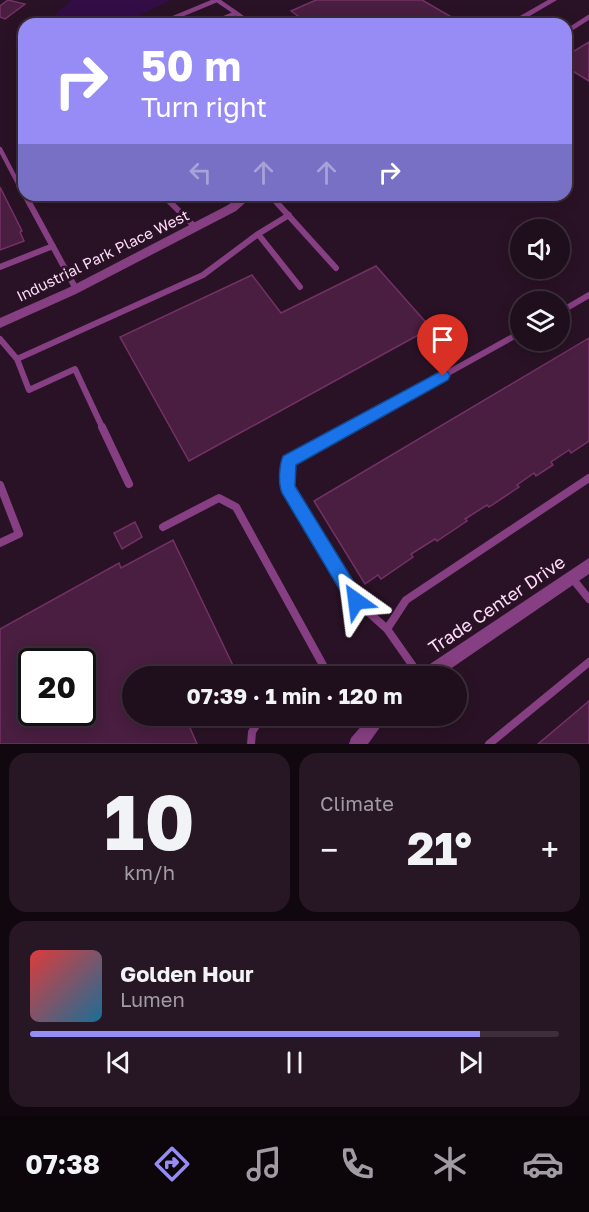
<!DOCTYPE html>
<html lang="en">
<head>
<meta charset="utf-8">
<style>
  :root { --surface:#1f0e1c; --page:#271725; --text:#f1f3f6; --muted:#a19ca3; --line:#3c2e3b; --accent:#978cf6 }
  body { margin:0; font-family:"Golos Text",sans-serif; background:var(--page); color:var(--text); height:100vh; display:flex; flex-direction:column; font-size:22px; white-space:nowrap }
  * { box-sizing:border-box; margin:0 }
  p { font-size:20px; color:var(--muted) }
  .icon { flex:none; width:33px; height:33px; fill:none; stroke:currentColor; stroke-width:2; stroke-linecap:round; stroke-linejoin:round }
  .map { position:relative; height:744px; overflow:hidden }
  .panel { display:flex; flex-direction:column; gap:9px; padding:9px; background:#11080f; flex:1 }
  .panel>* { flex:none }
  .banner { position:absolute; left:18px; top:18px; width:554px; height:183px; border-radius:18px; box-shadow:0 3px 15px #0003,0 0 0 2px var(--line); background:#978cf6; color:#fff; overflow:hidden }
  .controls { position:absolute; left:510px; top:219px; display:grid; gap:12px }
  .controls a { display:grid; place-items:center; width:60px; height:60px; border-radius:50%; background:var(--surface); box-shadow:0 3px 15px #0003,0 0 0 2px var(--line); font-size:30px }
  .speed { position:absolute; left:18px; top:648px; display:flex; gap:12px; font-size:30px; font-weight:700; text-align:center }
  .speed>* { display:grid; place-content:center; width:78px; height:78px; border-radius:50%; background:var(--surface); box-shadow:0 3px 15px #0003,0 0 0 2px var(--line); line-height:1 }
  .speed .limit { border:3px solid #111; border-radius:9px; background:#fff; color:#111 }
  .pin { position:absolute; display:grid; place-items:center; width:51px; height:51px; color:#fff; margin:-62px -26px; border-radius:50% 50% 50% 0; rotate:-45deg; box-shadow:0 0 6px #0007 }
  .pin .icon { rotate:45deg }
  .me { position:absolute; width:66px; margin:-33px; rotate:329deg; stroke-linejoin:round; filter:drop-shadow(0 0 4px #0008) }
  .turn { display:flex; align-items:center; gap:21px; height:126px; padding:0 24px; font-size:27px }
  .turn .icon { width:78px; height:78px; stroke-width:2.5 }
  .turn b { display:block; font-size:42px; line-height:51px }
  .lanes { display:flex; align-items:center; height:57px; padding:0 24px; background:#0003; justify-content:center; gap:30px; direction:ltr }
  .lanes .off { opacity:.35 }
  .big { font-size:45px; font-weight:700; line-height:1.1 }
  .panel .widget { flex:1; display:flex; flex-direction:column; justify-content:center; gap:9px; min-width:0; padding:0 21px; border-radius:18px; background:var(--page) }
  .panel .dial { align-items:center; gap:0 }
  .dial b { font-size:78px; line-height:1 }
  .song { display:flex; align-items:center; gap:18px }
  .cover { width:72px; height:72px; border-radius:9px; background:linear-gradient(135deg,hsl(0 70% 55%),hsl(200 70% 35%)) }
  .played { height:6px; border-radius:3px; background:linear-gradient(90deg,var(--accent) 85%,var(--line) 85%) }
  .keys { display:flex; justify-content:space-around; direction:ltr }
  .heat { display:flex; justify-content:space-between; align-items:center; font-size:33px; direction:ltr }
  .panel .tiles { flex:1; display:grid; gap:9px; grid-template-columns:1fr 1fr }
  .widget:last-child { grid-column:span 2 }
  .trip { position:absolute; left:122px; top:666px; width:345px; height:60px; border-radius:30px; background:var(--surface); box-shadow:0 3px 15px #0003,0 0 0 2px var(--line); font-weight:700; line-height:60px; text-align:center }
  .tab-bar { display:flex; height:96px; justify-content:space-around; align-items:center; background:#0c060b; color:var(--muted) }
  .tab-bar .icon { width:42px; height:42px }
  .tab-bar .selected { color:var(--accent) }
  .tab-bar b { font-size:27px; color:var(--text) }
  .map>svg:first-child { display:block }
</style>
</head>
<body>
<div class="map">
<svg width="589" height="744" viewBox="0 0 589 744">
  <rect width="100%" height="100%" fill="#291225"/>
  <path fill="#320d46" d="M72,0H171L121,24H44Z"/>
  <path fill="#491e40" stroke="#743166" stroke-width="1.5" fill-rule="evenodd" d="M8,0L25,4L5,19L0,17V6Z
    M316,0H422L462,23L309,24L291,11Z
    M589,42V81L566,67V56Z
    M0,187L22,231L20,232L24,241L0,250Z
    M376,266L431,328L189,461L120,337L252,275L281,313Z
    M589,338V441L571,453L569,450L551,462L553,465L536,476L534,473L517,485L519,487L489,507L487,505L465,519L467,521L437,541L435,539L411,554L413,557L381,579L378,575L365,584L314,501Z
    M135,522L142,537L122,549L114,533Z
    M173,540L238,676H132V716H200L188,723L197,744H0V629L119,563L121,568ZM32,662H82V712H32Z
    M589,701V744H538Z"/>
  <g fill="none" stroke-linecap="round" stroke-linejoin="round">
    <path stroke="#863f82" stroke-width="4.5" d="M159,24L217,0L236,13
      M210,24L236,13L251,24
      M566,32L589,17
      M0,149L20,187"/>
    <path stroke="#863f82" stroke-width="6" d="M19,185L24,194
      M25,195L76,289
      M163,195L195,227
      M270,195L336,268
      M289,215L258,234L300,287
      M0,267L53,246
      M560,312L589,295
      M0,339L17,359L203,275L258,234
      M17,359L29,390L75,369L103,429
      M347,429L520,333"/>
    <path stroke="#863f82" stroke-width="8" d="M102,427L129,484
      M350,427L289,461L287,488L356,601L387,629L420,676
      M0,485L19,534L0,543
      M163,527L219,498L236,507L329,676
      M572,578L589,599
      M387,629L406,600L589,478
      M365,716L372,722
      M251,744L252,732L262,716
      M489,744L589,662"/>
    <path fill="#863f82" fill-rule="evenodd" d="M548,0H557L516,24H506Z
      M242,195H254L236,211L76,294L0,328V318L68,288L228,205Z
      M589,558V574L440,676H419L421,670Z
      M370,716H388L368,744H349L351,738Z"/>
  </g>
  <path fill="#1a73e8" stroke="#114b97" stroke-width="1.5" d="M443,370L448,372L450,376L448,380L296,465L295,486L362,595L365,601L362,607L356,610L350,607L282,493C278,483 279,466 283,456Z"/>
  <g text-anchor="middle" stroke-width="6" stroke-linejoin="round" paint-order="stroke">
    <g font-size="15" fill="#fedbf9" stroke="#291225">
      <text transform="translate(103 256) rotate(-26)" y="5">Industrial Park Place West</text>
    </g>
    <g font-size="18" fill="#fedbf9" stroke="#291225">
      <text transform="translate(497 605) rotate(-34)" y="6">Trade Center Drive</text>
    </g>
  </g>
</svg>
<div class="controls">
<a><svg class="icon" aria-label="sound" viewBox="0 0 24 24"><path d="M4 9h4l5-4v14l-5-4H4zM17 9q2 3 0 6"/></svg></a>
<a><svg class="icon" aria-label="layers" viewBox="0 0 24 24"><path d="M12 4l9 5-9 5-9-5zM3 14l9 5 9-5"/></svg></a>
</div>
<div class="speed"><div class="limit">20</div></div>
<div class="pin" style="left:443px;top:376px;background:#d93025"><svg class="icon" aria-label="arrive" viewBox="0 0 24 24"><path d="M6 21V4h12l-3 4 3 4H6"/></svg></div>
<svg class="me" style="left:356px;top:601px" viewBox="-20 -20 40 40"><path d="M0-17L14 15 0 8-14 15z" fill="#1a73e8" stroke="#fff" stroke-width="4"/></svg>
<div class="trip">07:39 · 1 min · 120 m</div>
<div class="banner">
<div class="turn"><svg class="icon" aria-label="right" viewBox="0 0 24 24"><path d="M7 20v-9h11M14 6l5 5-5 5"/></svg><div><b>50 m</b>Turn right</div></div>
<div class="lanes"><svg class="icon off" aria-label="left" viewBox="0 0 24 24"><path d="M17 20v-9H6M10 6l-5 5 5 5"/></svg><svg class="icon off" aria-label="ahead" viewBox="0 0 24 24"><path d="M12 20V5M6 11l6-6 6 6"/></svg><svg class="icon off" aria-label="ahead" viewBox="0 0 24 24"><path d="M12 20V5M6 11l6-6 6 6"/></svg><svg class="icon" aria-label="right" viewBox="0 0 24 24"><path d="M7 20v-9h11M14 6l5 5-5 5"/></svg></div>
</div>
</div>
<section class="panel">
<div class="tiles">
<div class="widget dial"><b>10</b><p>km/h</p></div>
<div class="widget"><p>Climate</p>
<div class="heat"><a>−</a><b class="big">21°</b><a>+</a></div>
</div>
<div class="widget">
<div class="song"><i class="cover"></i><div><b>Golden Hour</b><p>Lumen</p></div></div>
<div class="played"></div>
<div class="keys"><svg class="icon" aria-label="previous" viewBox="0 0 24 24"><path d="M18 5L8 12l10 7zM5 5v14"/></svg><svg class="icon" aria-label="pause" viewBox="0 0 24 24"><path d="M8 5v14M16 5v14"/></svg><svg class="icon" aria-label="next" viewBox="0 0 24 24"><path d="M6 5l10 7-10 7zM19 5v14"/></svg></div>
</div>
</div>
</section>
<nav class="tab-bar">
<b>07:38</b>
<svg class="icon selected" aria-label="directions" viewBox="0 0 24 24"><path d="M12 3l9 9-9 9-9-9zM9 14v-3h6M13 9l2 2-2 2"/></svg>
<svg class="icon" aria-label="music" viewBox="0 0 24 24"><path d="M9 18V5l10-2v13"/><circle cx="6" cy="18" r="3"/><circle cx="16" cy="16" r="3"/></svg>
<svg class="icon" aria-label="phone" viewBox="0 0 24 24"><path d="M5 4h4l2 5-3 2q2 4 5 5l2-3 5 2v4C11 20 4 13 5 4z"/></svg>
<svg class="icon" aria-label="climate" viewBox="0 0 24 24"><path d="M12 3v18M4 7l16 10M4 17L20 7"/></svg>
<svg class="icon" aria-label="car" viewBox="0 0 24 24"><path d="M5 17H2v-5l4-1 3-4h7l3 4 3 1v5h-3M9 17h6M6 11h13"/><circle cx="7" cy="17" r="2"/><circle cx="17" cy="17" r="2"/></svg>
</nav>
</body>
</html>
